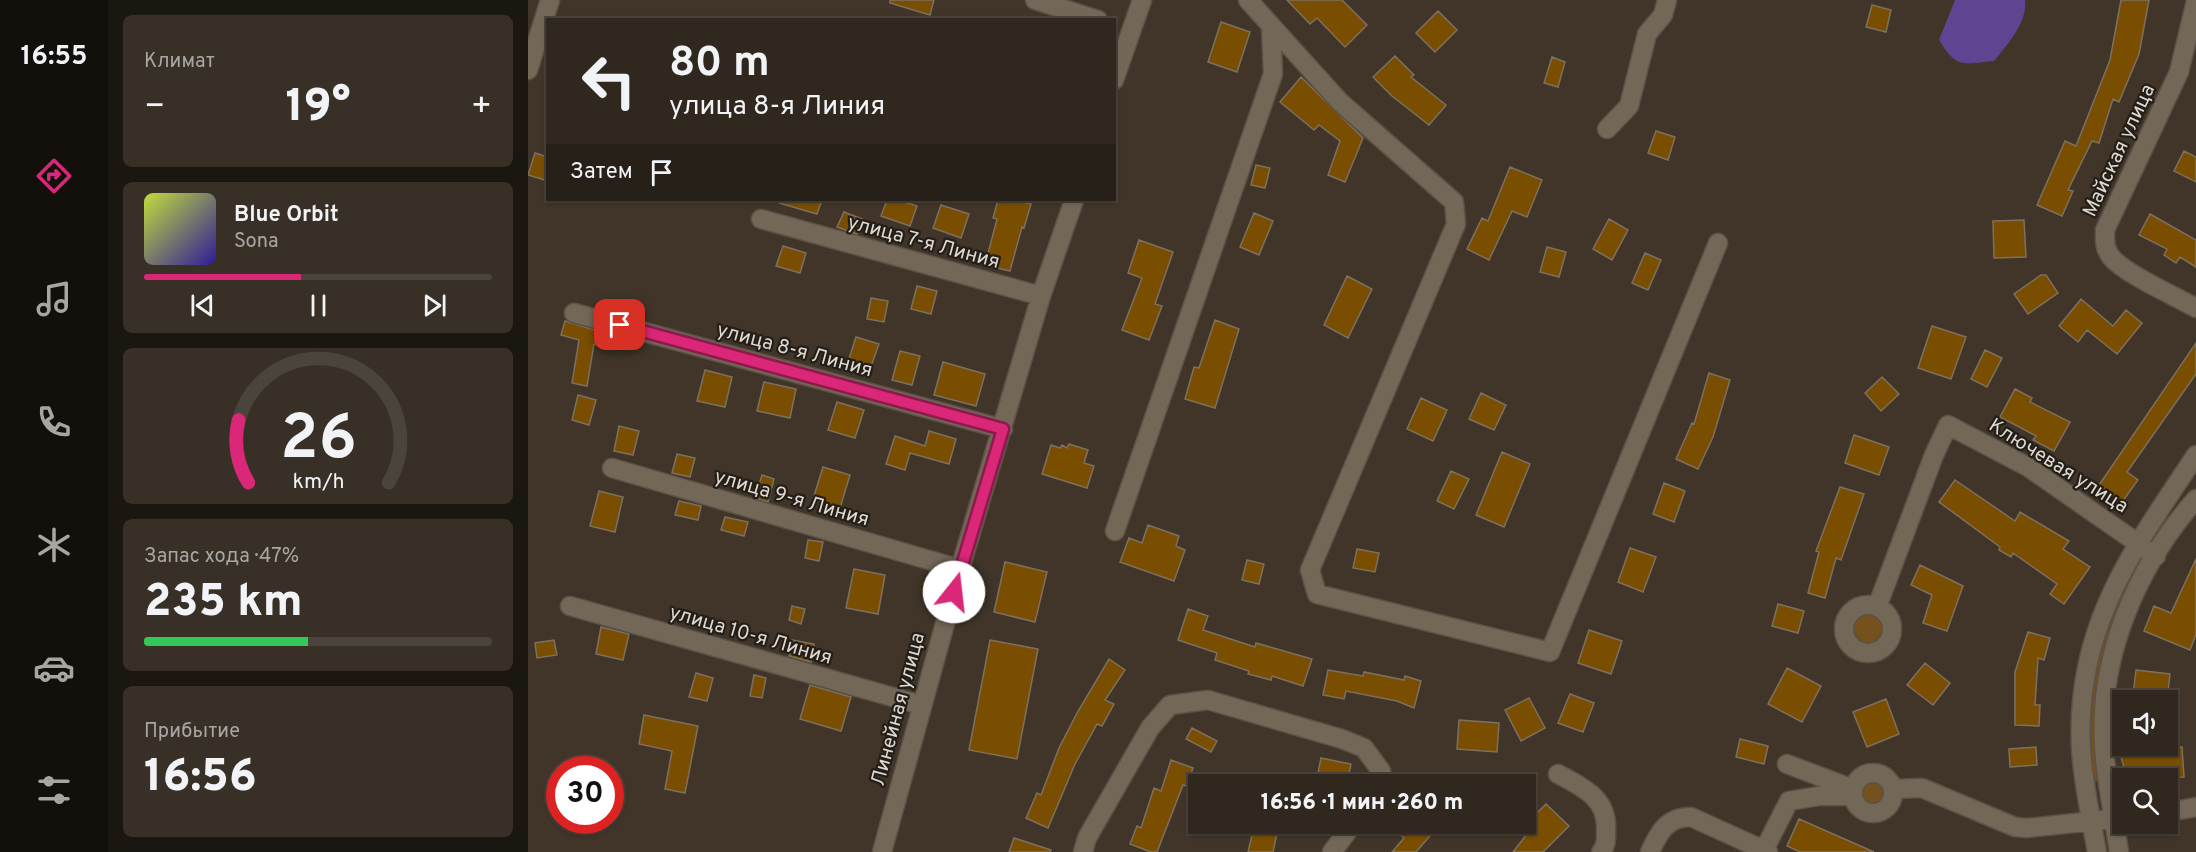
<!DOCTYPE html>
<html lang="ru">
<head>
<meta charset="utf-8">
<style>
  :root { --surface:#30281e; --page:#383027; --text:#f1f3f6; --muted:#a8a6a4; --line:#4b443c; --accent:#db2777 }
  body { margin:0; font-family:Overpass,sans-serif; background:var(--page); color:var(--text); height:100vh; display:flex; flex-direction:column; font-size:22px; white-space:nowrap }
  * { box-sizing:border-box; margin:0 }
  p { font-size:20px; color:var(--muted) }
  .icon { flex:none; width:33px; height:33px; fill:none; stroke:currentColor; stroke-width:2; stroke-linecap:round; stroke-linejoin:round }
  .map { position:relative; flex:1; overflow:hidden }
  .side { display:flex; flex-direction:column; gap:15px; padding:15px; background:#1a1610; width:420px }
  .side>* { flex:none }
  .guide { position:absolute; left:18px; top:18px; width:570px; height:183px; border-radius:0px; box-shadow:0 2px 4px #0004,0 0 0 2px var(--line); background:#30281e; color:var(--text); overflow:hidden }
  .buttons { position:absolute; left:1584px; top:690px; display:grid; gap:12px }
  .buttons a { display:grid; place-items:center; width:66px; height:66px; border-radius:0px; background:var(--surface); box-shadow:0 2px 4px #0004,0 0 0 2px var(--line); font-size:30px }
  .speed { position:absolute; left:18px; top:756px; display:flex; gap:12px; font-size:30px; font-weight:700; text-align:center }
  .speed>* { display:grid; place-content:center; width:78px; height:78px; border-radius:50%; background:var(--surface); box-shadow:0 2px 4px #0004,0 0 0 2px var(--line); line-height:1 }
  .speed .limit { border:9px solid #d22; background:#fff; color:#111 }
  .pin { position:absolute; display:grid; place-items:center; width:51px; height:51px; color:#fff; margin:-26px; border-radius:12px; box-shadow:0 3px 9px #0006 }
  .me { position:absolute; width:66px; margin:-33px; rotate:16deg; stroke-linejoin:round; filter:drop-shadow(0 0 4px #0008) }
  .turn { display:flex; align-items:center; gap:21px; height:126px; padding:0 24px; font-size:27px }
  .turn .icon { width:78px; height:78px; stroke-width:2.5 }
  .turn b { display:block; font-size:42px; line-height:51px }
  .then { display:flex; align-items:center; height:57px; padding:0 24px; background:#0003; gap:12px; font-size:22px }
  .big { font-size:45px; font-weight:800; line-height:1.1 }
  .side .tile { flex:1; display:flex; flex-direction:column; justify-content:center; gap:9px; min-width:0; padding:0 21px; border-radius:9px; background:var(--page) }
  .side .dial { align-items:center; gap:0 }
  .dial svg { height:156px; overflow:visible; fill:none; stroke:var(--line); stroke-width:7; stroke-linecap:round; text-anchor:middle }
  .dial text { fill:var(--text); stroke:none }
  .song { display:flex; align-items:center; gap:18px }
  .cover { width:72px; height:72px; border-radius:9px; background:linear-gradient(135deg,hsl(70 70% 55%),hsl(250 70% 35%)) }
  .played { height:6px; border-radius:3px; background:linear-gradient(90deg,var(--accent) 45%,var(--line) 45%) }
  .keys { display:flex; justify-content:space-around; direction:ltr }
  .heat { display:flex; justify-content:space-between; align-items:center; font-size:33px; direction:ltr }
  .charge { height:9px; border-radius:4px; background:linear-gradient(90deg,#34c759 47%,var(--line) 0) }
  .trip { position:absolute; left:660px; top:774px; width:348px; height:60px; border-radius:0px; background:var(--surface); box-shadow:0 2px 4px #0004,0 0 0 2px var(--line); font-weight:800; line-height:60px; text-align:center }
  main { display:flex; flex:1; min-height:0 }
  .tab-bar { display:flex; flex-direction:column; width:108px; justify-content:space-around; align-items:center; background:#13100c; color:var(--muted) }
  .tab-bar .icon { width:42px; height:42px }
  .tab-bar .selected { color:var(--accent) }
  .tab-bar b { font-size:27px; color:var(--text) }
  .map>svg:first-child { display:block }
</style>
</head>
<body>
<main>
<nav class="tab-bar">
<b>16:55</b>
<svg class="icon selected" aria-label="directions" viewBox="0 0 24 24"><path d="M12 3l9 9-9 9-9-9zM9 14v-3h6M13 9l2 2-2 2"/></svg>
<svg class="icon" aria-label="music" viewBox="0 0 24 24"><path d="M9 18V5l10-2v13"/><circle cx="6" cy="18" r="3"/><circle cx="16" cy="16" r="3"/></svg>
<svg class="icon" aria-label="phone" viewBox="0 0 24 24"><path d="M5 4h4l2 5-3 2q2 4 5 5l2-3 5 2v4C11 20 4 13 5 4z"/></svg>
<svg class="icon" aria-label="climate" viewBox="0 0 24 24"><path d="M12 3v18M4 7l16 10M4 17L20 7"/></svg>
<svg class="icon" aria-label="car" viewBox="0 0 24 24"><path d="M5 17H2v-5l4-1 3-4h7l3 4 3 1v5h-3M9 17h6M6 11h13"/><circle cx="7" cy="17" r="2"/><circle cx="17" cy="17" r="2"/></svg>
<svg class="icon" aria-label="filters" viewBox="0 0 24 24"><path d="M4 7h16M4 17h16"/><circle cx="9" cy="7" r="2"/><circle cx="15" cy="17" r="2"/></svg>
</nav>
<section class="side">
<div class="tile"><p>Климат</p>
<div class="heat"><a>−</a><b class="big">19°</b><a>+</a></div>
</div>
<div class="tile">
<div class="song"><i class="cover"></i><div><b>Blue Orbit</b><p>Sona</p></div></div>
<div class="played"></div>
<div class="keys"><svg class="icon" aria-label="previous" viewBox="0 0 24 24"><path d="M18 5L8 12l10 7zM5 5v14"/></svg><svg class="icon" aria-label="pause" viewBox="0 0 24 24"><path d="M8 5v14M16 5v14"/></svg><svg class="icon" aria-label="next" viewBox="0 0 24 24"><path d="M6 5l10 7-10 7zM19 5v14"/></svg></div>
</div>
<div class="tile dial"><svg viewBox="0 0 100 80">
<path d="M14 69A42 42 0 1 1 86 69"/>
<path d="M14 69A42 42 0 0 1 9 37" stroke="#db2777"/>
<text x="50" y="56" font-size="32" font-weight="700">26</text>
<text x="50" y="72" font-size="11">km/h</text>
</svg></div>
<div class="tile"><p>Запас хода · 47%</p><b class="big">235 km</b><div class="charge"></div></div>
<div class="tile"><p>Прибытие</p><b class="big">16:56</b></div>
</section>
<div class="map">
<svg width="1668" height="852" viewBox="0 0 1668 852">
  <rect width="100%" height="100%" fill="#403528"/>
  <path fill="#75511d" d="M1601,577L1604,582L1571,777L1568,782L1564,778C1559,726 1562,678 1577,628C1582,610 1593,593 1601,577Z
    M1325 629a15 15 0 1 1 30 0a15 15 0 1 1-30 0Z
    M1332 793a13 13 0 1 1 26 0a13 13 0 1 1-26 0Z"/>
  <path fill="#5f4492" d="M1427,0H1497C1500,22 1479,45 1466,61C1434,64 1429,69 1411,40Z"/>
  <path fill="#794e00" stroke="#7d7061" stroke-width="1.5" d="M362,0H406L402,15L362,3Z
    M759,0H814L839,25L817,47L789,18L782,24Z
    M1593,0H1621L1611,54L1591,102L1585,99L1571,143L1564,141L1540,190L1545,191L1534,216L1509,205L1537,141L1548,146L1582,60Z
    M1344,5L1363,10L1358,32L1338,27Z
    M910,11L929,30L907,52L888,33Z
    M693,22L722,32L709,72L680,62Z
    M867,56L886,75L883,77L918,105L901,125L864,96L845,77Z
    M1024,57L1037,62L1030,87L1016,83Z
    M773,77L835,138L817,182L800,175L812,141L791,125L786,130L752,102Z
    M1128,131L1147,137L1140,160L1120,153Z
    M1656,151L1668,157V182L1646,171Z
    M7,153L20,157V181L0,175Z
    M728,165L742,168L737,188L723,185Z
    M982,167L1014,180L999,217L984,211L961,260L939,249L954,218L960,221Z
    M251,200H294L289,214L251,203Z
    M359,200H370L389,206L382,226L353,216Z
    M470,200H487L503,204L496,228L494,227L482,271L457,265L469,219L465,218Z
    M413,205L441,214L433,238L405,228Z
    M316,212L334,219L329,234L309,227Z
    M726,213L745,221L731,255L712,247Z
    M1622,214L1668,240V267L1652,257L1648,263L1636,255L1639,249L1611,235Z
    M1081,219L1100,230L1084,260L1065,249Z
    M1496,220L1498,257L1466,258L1465,221Z
    M611,240L645,252L627,304L634,306L621,340L594,330L614,278L600,273Z
    M255,246L278,253L272,273L248,266Z
    M1019,247L1038,252L1031,277L1012,272Z
    M1117,253L1133,260L1120,290L1104,283Z
    M1513,275H1518L1530,293L1500,314L1486,294Z
    M819,276L844,289L820,338L796,325Z
    M389,286L409,291L403,314L383,309Z
    M343,298L360,301L356,322L339,319Z
    M1553,299L1585,326L1598,310L1614,323L1589,354L1559,330L1550,342L1531,326Z
    M687,320L711,329L687,408L657,399L666,367L671,368Z
    M37,321L77,333L74,346L66,344L59,386L44,383L51,340L33,335Z
    M1404,326L1438,337L1423,379L1390,368Z
    M328,337L351,344L342,369L320,362Z
    M1668,343V374L1599,472L1610,480L1594,502L1571,485Z
    M1457,350L1474,358L1459,387L1443,379Z
    M372,351L392,356L384,385L364,380Z
    M415,362L457,374L448,406L406,395Z
    M177,370L204,377L197,407L169,401Z
    M1181,373L1202,380L1185,437L1170,469L1148,459L1164,423L1166,424Z
    M1354,377L1371,394L1353,411L1337,393Z
    M236,382L268,389L262,418L229,411Z
    M1487,389L1504,398L1502,402L1542,422L1526,451L1505,440L1508,436L1472,417Z
    M953,393L978,405L966,430L941,419Z
    M50,395L68,400L61,425L44,420Z
    M893,398L919,410L905,441L879,429Z
    M309,402L336,410L327,438L300,430Z
    M91,426L111,431L105,455L86,451Z
    M401,431L428,439L421,464L382,453L377,470L358,464L367,436L397,446Z
    M1326,435L1361,447L1351,475L1317,463Z
    M541,444L560,450L556,463L566,466L559,488L514,474L523,445L532,448L534,445L539,448Z
    M974,452L1002,464L976,527L948,515Z
    M149,454L167,458L162,477L144,473Z
    M295,467L322,475L312,508L306,506L305,509L291,505L292,501L285,499Z
    M923,471L941,479L926,509L909,501Z
    M234,475L246,479L240,502L227,498Z
    M1427,480L1487,521L1492,512L1541,541L1535,549L1562,567L1536,604L1522,594L1529,584L1485,553L1483,557L1471,550L1472,547L1411,502Z
    M1136,483L1157,491L1146,522L1125,514Z
    M1312,487L1336,494L1313,560L1308,558L1297,598L1280,593L1291,552L1288,551Z
    M71,491L95,497L87,532L62,526Z
    M151,501L173,506L170,520L147,515Z
    M197,517L220,522L216,536L193,530Z
    M620,525L651,536L648,546L657,550L646,581L592,562L601,538L614,543Z
    M280,540L295,542L291,561L277,558Z
    M1102,548L1128,557L1115,592L1090,582Z
    M829,549L851,553L847,572L825,568Z
    M1668,559V634L1662,650L1616,631L1626,606L1643,613Z
    M719,560L736,564L731,584L714,580Z
    M477,562L519,572L507,622L466,612Z
    M1392,565L1435,586L1419,631L1395,623L1404,595L1383,585Z
    M326,569L357,575L350,614L318,608Z
    M1250,604L1276,611L1270,633L1244,626Z
    M264,606L277,609L273,624L261,620Z
    M660,609L680,616L675,630L727,647L728,643L784,659L775,686L744,676L743,680L720,674L721,671L687,660L689,653L650,640Z
    M73,627L101,634L95,660L68,654Z
    M1061,630L1094,641L1083,674L1050,663Z
    M1500,632L1522,638L1516,660L1510,658L1507,705H1512L1511,726L1487,725V672Z
    M26,640L29,655L9,658L7,643Z
    M264,640L286,644L283,662L261,656Z
    M462,640L510,649L489,759L441,750Z
    M581,659L597,670L577,700L586,704L574,726L569,724L547,764L520,828L498,818L509,793L513,795L531,748L549,713Z
    M1397,663L1422,683L1405,705L1379,685Z
    M1259,668L1293,686L1274,722L1240,704Z
    M800,670L835,676L836,672L876,680L877,676L893,681L886,708L869,701L818,691L816,699L795,695Z
    M1608,670L1642,674L1639,700L1605,696Z
    M168,673L185,678L179,701L161,697Z
    M226,675L238,678L234,698L222,696Z
    M282,685L323,697L313,731L272,719Z
    M1042,694L1066,703L1055,732L1030,723Z
    M1001,698L1017,728L993,741L977,710Z
    M1358,699L1371,734L1339,747L1325,712Z
    M116,715L170,726L157,793L137,789L144,751L111,744Z
    M931,720L971,723L969,752L929,749Z
    M664,728L689,741L683,752L658,739Z
    M1212,739L1240,746L1236,764L1208,757Z
    M1508,747L1509,765L1482,767L1481,749Z
    M1654,747L1656,777L1599,778L1593,757L1622,750Z
    M793,758L823,764L819,784L788,783Z
    M643,760L665,768L659,786L655,785L629,852H623L602,844L609,826L613,828L626,788L633,791Z
    M1018,804L1041,826L1015,852H985L999,834L994,828Z
    M1271,819L1346,852H1272L1259,846Z
    M736,824H751L745,852H720L725,831L736,834Z
    M873,824H901L908,829L888,852H864L876,838L867,830Z
    M486,838L523,850L522,852H481Z"/>
  <g fill="none" stroke-linecap="round" stroke-linejoin="round">
    <g stroke="#5b5146" stroke-width="21">
      <path id="minor" d="M507,0L570,20
        M720,0L812,102L926,202L928,224L782,570L789,594L1022,652L1190,243
        M1668,1L1651,72L1577,230C1577,240 1576,248 1583,257C1597,274 1647,296 1668,308
        M0,70L22,0
        M586,80L614,0
        M1079,129L1101,106L1119,34L1135,15L1139,0
        M233,219L513,296
        M46,313L475,429
        M84,468L432,569
        M587,531L745,74L743,26
        M1316 629a24 24 0 1 1 48 0a24 24 0 1 1-48 0Z
        M42,606L393,705
        M1349,607L1406,455L1420,425L1500,467L1628,556
        M1259,764L1325,789
        M1325 793a20 20 0 1 1 40 0a20 20 0 1 1-40 0Z
        M1030,774C1054,787 1080,798 1078,830C1078,838 1079,845 1073,852
        M1365,789L1394,788L1487,827L1499,828L1575,820
        M1640,812L1668,807
        M1236,850L1261,801L1291,796H1325
        M354,852L432,569L513,296L546,200
        M555,852L559,838L622,728L642,705L680,700L814,739L836,748L853,771L847,784
        M804,852L825,824
        M1122,852C1131,832 1139,817 1163,817L1240,852
        M1569,852C1563,818 1555,783 1553,748C1547,626 1605,550 1668,455
        M1591,852C1586,817 1578,782 1576,747C1570,657 1609,566 1668,499"/>
    </g>
    <use href="#minor" stroke="#736758" stroke-width="18"/>
  </g>
  <g fill="none" stroke-linecap="round" stroke-linejoin="round">
    <g stroke="#8e194d" stroke-width="15">
      <path id="route" d="M92,325L475,429L426,592"/>
    </g>
    <use href="#route" stroke="#db2777" stroke-width="10"/>
  </g>
  <g text-anchor="middle" stroke-width="4.5" stroke-linejoin="round" paint-order="stroke">
    <g font-size="20" fill="#dfd8d0" stroke="#231e18">
      <text transform="translate(1590 150) rotate(-65)" y="7">Майская улица</text>
      <text transform="translate(396 241) rotate(15)" y="7">улица 7-я Линия</text>
      <text transform="translate(267 349) rotate(15)" y="7">улица 8-я Линия</text>
      <text transform="translate(1531 465) rotate(32)" y="7">Ключевая улица</text>
      <text transform="translate(264 497) rotate(16)" y="7">улица 9-я Линия</text>
      <text transform="translate(223 634) rotate(16)" y="7">улица 10-я Линия</text>
      <text transform="translate(369 709) rotate(-75)" y="7">Линейная улица</text>
    </g>
  </g>
</svg>
<div class="buttons">
<a><svg class="icon" aria-label="sound" viewBox="0 0 24 24"><path d="M4 9h4l5-4v14l-5-4H4zM17 9q2 3 0 6"/></svg></a>
<a><svg class="icon" aria-label="search" viewBox="0 0 24 24"><circle cx="10" cy="10" r="6"/><path d="M15 15l6 6"/></svg></a>
</div>
<div class="speed"><div class="limit">30</div></div>
<div class="pin" style="left:92px;top:325px;background:#d93025"><svg class="icon" aria-label="arrive" viewBox="0 0 24 24"><path d="M6 21V4h12l-3 4 3 4H6"/></svg></div>
<svg class="me" style="left:426px;top:592px" viewBox="-20 -20 40 40"><circle r="19" fill="#fff"/><path d="M0-13L10 11 0 6-10 11z" fill="#db2777"/></svg>
<div class="trip">16:56 · 1 мин · 260 m</div>
<div class="guide">
<div class="turn"><svg class="icon" aria-label="left" viewBox="0 0 24 24"><path d="M17 20v-9H6M10 6l-5 5 5 5"/></svg><div><b>80 m</b>улица 8-я Линия</div></div>
<div class="then">Затем<svg class="icon" aria-label="arrive" viewBox="0 0 24 24"><path d="M6 21V4h12l-3 4 3 4H6"/></svg></div>
</div>
</div>
</main>
</body>
</html>
